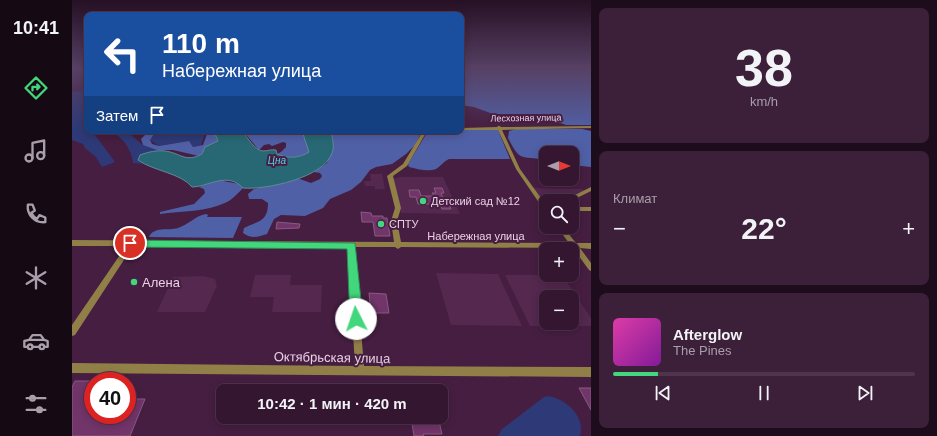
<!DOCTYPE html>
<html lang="ru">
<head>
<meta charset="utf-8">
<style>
  :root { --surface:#341631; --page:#3c1f39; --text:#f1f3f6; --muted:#a99fab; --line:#4e354d; --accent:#42d77c }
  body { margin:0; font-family:Arial,sans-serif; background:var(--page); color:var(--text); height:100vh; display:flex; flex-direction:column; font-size:15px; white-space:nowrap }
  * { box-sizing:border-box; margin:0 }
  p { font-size:13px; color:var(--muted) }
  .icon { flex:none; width:22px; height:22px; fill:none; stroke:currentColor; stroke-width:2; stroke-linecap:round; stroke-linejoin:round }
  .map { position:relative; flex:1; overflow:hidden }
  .drawer { display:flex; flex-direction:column; gap:8px; padding:8px; background:#1d0c1b; width:346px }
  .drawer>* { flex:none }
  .banner { position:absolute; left:12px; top:12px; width:380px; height:122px; border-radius:8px; box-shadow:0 2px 10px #0003,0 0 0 1px var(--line); background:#1a4fa0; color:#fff; overflow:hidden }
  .needle { width:26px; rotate:90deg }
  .buttons { position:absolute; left:467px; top:146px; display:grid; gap:8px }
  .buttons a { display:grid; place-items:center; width:40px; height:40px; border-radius:8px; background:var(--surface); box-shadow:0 2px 10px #0003,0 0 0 1px var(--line); font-size:20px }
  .speed { position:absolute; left:12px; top:372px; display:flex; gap:8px; font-size:20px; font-weight:700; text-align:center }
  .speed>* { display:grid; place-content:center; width:52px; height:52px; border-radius:50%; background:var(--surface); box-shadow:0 2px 10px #0003,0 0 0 1px var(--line); line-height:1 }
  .speed .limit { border:6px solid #d22; background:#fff; color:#111 }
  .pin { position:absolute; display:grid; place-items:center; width:34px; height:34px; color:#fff; margin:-17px; border:2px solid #fff; border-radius:50%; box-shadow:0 1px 4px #0007 }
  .me { position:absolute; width:44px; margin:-22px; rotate:356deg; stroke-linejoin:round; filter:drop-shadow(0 0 3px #0008) }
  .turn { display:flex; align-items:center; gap:14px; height:84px; padding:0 12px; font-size:18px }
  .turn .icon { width:52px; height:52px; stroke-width:2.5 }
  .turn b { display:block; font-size:28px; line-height:34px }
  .then { display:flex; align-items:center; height:38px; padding:0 12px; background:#0003; gap:8px; font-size:15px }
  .big { font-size:30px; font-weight:800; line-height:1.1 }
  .drawer .tile { flex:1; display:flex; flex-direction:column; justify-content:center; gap:6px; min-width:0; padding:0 14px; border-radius:8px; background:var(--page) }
  .drawer .dial { align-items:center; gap:0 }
  .dial b { font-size:52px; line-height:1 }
  .song { display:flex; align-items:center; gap:12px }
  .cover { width:48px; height:48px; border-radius:6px; background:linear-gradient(135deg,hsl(320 70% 55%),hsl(290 70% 35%)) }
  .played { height:4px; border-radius:2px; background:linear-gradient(90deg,var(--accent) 15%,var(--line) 15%) }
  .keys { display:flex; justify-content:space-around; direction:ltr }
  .heat { display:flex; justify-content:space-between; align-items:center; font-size:22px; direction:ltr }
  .trip { position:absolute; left:144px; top:384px; width:232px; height:40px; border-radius:8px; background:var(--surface); box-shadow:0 2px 10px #0003,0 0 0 1px var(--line); font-weight:800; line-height:40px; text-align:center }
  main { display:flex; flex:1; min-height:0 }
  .dock { display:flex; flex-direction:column; width:72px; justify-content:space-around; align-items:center; background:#150914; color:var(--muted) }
  .dock .icon { width:28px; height:28px }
  .dock .current { color:var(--accent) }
  .dock b { font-size:18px; color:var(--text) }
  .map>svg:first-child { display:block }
</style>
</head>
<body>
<main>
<nav class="dock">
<b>10:41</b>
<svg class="icon current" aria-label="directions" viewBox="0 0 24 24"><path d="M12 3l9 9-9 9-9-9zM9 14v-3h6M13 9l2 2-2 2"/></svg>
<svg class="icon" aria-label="music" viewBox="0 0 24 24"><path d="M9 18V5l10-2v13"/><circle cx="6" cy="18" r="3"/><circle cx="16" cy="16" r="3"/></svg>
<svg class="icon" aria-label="phone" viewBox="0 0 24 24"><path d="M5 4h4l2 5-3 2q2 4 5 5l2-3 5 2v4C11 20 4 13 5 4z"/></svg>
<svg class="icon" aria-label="climate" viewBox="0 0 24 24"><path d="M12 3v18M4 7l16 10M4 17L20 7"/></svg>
<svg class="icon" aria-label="car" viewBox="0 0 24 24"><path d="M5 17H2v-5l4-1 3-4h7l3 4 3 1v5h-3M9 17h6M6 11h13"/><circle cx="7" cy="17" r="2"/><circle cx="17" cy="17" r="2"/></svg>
<svg class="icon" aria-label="filters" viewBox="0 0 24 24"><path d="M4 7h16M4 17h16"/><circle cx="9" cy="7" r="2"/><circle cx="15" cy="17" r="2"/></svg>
</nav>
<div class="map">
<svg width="519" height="436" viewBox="0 0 519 436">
  <rect width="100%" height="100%" fill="#461e41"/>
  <path fill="#54284f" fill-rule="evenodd" d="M298,174H310L313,189H303V186H293L292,181H299Z
    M328,177H371L388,214L329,213L321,179Z
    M459,188L510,189L512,191L500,201H474V209Z
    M364,273L426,274L450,326L379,325Z
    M183,275H219L218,285H250L249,312H200L202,297H178Z
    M433,275H490L519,318V326H458ZM474,297H500V323H474Z
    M131,276L143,279L145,286L133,312H85L101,277Z"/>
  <path fill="#2e3a78" d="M15,91V131H20L43,162L30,167L24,157L13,148L11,144L0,140V92Z
    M37,131H54L71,145L94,151L68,155L66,160L71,164L61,163C60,149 50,136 37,131Z
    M84,131H134L129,145L121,147L117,141L87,146L78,140Z
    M475,396C493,398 514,416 508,436H426L430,429L472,397Z"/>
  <path fill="#5060a6" d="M389,69H519V125H494L464,114H421L402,107L389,105Z
    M389,129H422L426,130L438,159H377C372,161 369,166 364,169C356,172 345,169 337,167L336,164L356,131H389Z
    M444,129H510L519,131V167L500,165V153H474V160C448,155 449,163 436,138L437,131Z
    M77,131H84L78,140L80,144L87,146L117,141L121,147L131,145L136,131H142L146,141L139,145L127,156L101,150H85L71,145L69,139Z
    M171,131H230L238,152C228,158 215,159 205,154L209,152L214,147V143L211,142L200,146L197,144L192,145L187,150Z
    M259,131H271L273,134L291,135L304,131H350L343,145L334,154L320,164L304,167L298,170L289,182L279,190L258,199L251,208L233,216L209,215L202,219L195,234C186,237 179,239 171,233L172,228C186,221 196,222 196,203L190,199H177L176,194L182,189L225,178L239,183L248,179L250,176L248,173L242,172L255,163L261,144Z
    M146,180L167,184L171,188C166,193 161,199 155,202C135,212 109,211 88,214V212L122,204L133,193L132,189L127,187Z
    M134,214L136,215L135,217H170L161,238L77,237C82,226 96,231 106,228C116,225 123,216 134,214Z"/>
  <path fill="#286875" stroke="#628897" d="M142,131H171C174,137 184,151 191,151C196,151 199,149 204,150L205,154C215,159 228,158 237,152L230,131H259C260,138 263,146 260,153C252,178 193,190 171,188C155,171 136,187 120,187C109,173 81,171 66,160L68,155C76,152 85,150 93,151C109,153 113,163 130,154L133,147L146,141Z"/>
  <path fill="#72356a" stroke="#875b81" d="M362,188H370L372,193H369L373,204H377L379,209H370L368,204H346L344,197H338L337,190H347L349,196H362L360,193H364Z
    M289,212L299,213L300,216H311V218H315L318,236H303L301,222H290Z
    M205,222L228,224L227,228L204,229Z
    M297,293L314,294L317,313H299Z
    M3,381H21V415H55V406L58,399H73L58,436H0V387Z
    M507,388H519V410Z
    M339,417H366L370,434H351L352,436H342Z"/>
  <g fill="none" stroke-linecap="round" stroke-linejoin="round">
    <path fill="#917f48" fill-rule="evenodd" d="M426,126H428L429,127L519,126V128L430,130L448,169L474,205V211L472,210L444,169L426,130H389V128L425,127Z
      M351,131H355L335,166L321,176L329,208L325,221L329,242L497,243L485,227H491L504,243H519V249L508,248L519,263V271L517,270L501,248L329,247L326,249L323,247H282L292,366L519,367V377L0,373V363L283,366L276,247L61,246L3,335L0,336V325L54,246H0V240L322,242L319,221L323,208L315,176L331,164Z
      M519,187V191L503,199L502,202L500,203V201H497L499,197Z
      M500,207H519V211H500Z"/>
  </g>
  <linearGradient id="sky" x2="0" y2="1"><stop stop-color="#261024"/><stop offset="0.53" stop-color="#574165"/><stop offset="1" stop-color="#574165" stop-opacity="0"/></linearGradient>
  <rect width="519" height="130" fill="url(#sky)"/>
  <path fill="#42d77c" stroke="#2b8c51" d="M58,240L283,243L291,319L289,323L284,325L280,323L278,319L275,249L58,247L55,246L54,243L55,241Z"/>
  <g fill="#42d77c" stroke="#461e41" stroke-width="1.5">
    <circle cx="351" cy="201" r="4"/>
    <circle cx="309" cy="224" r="4"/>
    <circle cx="62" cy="282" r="4"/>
  </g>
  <g text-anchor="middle" stroke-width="4" stroke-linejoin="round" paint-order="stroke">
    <g font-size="9" fill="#ead1e6" stroke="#461e41">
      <text transform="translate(454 118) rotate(-1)" y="3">Лесхозная улица</text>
    </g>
    <g font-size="10" font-style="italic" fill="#56d2ea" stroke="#461e41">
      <text x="205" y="164">Цна</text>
    </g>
    <g font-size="11" fill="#ead1e6" stroke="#461e41" text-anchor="start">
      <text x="359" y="205">Детский сад №12</text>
      <text x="317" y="228">СПТУ</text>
    </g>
    <g font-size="11" fill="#ead1e6" stroke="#461e41">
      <text x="404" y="240">Набережная улица</text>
    </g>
    <g font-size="13" fill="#ead1e6" stroke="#461e41" text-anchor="start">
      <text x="70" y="287">Алена</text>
    </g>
    <g font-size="13" fill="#ead1e6" stroke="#461e41">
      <text transform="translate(260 357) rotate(1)" y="5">Октябрьская улица</text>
    </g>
  </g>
</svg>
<div class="buttons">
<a><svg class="needle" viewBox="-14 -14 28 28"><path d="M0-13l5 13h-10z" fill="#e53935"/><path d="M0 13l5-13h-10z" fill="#a99fab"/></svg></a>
<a><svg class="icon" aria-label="search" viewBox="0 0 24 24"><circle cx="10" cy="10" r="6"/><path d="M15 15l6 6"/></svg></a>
<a>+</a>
<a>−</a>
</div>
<div class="speed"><div class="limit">40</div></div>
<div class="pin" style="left:58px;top:243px;background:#d93025"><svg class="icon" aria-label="arrive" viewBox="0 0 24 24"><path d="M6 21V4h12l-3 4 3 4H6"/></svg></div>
<svg class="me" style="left:284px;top:319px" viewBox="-20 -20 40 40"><circle r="19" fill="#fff"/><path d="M0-13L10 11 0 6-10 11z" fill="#42d77c"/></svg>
<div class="trip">10:42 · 1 мин · 420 m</div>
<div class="banner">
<div class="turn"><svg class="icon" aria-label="left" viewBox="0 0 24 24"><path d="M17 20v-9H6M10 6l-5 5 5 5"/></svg><div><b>110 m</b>Набережная улица</div></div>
<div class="then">Затем<svg class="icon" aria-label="arrive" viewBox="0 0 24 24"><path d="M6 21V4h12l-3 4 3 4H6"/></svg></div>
</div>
</div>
<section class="drawer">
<div class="tile dial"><b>38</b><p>km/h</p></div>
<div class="tile"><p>Климат</p>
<div class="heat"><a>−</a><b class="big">22°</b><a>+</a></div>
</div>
<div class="tile">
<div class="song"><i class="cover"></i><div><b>Afterglow</b><p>The Pines</p></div></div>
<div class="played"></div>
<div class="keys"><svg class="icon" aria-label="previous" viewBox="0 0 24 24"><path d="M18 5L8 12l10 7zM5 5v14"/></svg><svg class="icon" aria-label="pause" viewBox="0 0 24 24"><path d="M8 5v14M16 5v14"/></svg><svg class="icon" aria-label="next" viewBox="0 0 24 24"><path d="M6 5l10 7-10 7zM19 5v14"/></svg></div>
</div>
</section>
</main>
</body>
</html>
